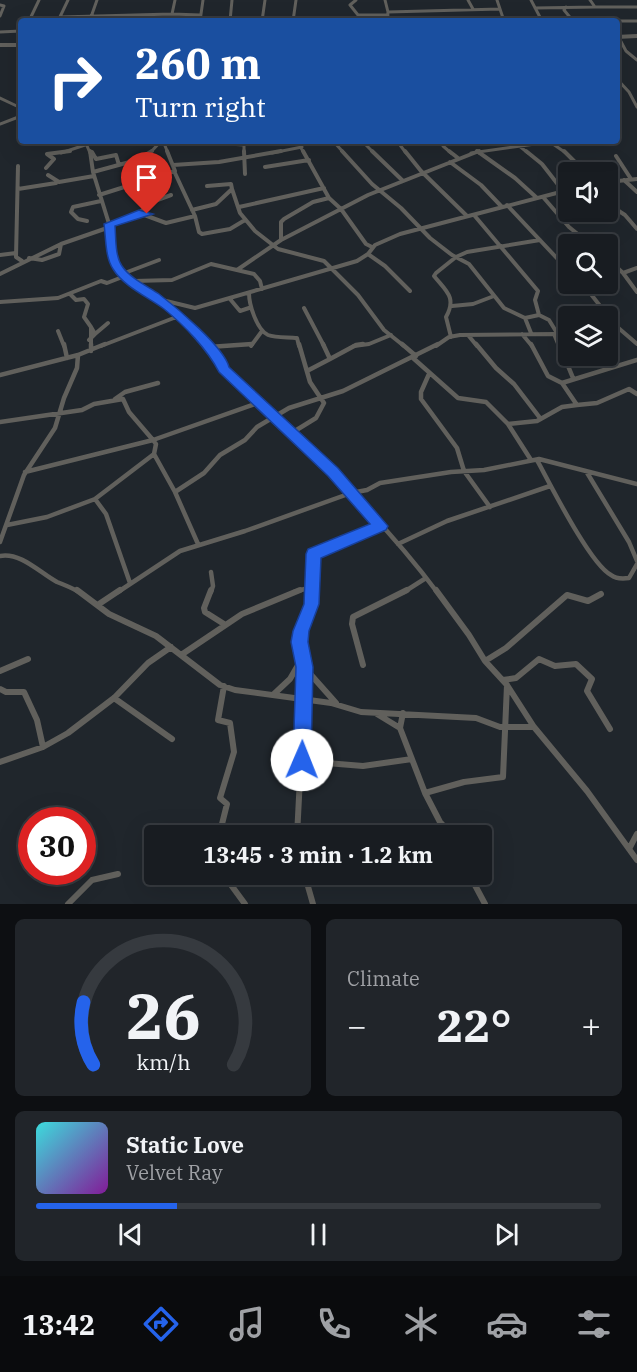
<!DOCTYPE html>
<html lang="en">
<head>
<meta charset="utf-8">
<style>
  :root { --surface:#181c21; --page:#21252a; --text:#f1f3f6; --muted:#9fa1a5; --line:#363a3f; --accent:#2563eb }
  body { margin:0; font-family:"IBM Plex Serif",serif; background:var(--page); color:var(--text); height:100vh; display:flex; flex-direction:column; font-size:22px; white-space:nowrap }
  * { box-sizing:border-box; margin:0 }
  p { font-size:20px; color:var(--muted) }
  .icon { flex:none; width:33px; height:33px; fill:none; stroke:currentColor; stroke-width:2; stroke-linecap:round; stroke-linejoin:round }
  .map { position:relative; height:904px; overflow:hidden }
  .side { display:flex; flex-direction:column; gap:15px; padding:15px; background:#0d0f12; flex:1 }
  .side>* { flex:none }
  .top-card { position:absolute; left:18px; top:18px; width:602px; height:126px; border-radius:6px; box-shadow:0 6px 24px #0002,0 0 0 2px var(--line); background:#1a4fa0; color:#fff; overflow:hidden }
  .tools { position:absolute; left:558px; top:162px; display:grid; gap:12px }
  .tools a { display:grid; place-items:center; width:60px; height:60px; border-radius:6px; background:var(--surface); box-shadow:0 6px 24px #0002,0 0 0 2px var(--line); font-size:30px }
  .speed { position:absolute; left:18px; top:807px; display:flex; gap:12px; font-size:30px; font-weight:700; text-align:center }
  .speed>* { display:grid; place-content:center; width:78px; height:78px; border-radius:50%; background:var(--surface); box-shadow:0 6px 24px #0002,0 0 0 2px var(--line); line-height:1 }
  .speed .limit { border:9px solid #d22; background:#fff; color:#111 }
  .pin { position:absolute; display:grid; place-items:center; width:51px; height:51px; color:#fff; margin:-62px -26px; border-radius:50% 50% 50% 0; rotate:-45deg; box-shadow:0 0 6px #0007 }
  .pin .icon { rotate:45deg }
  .me { position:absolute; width:66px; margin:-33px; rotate:1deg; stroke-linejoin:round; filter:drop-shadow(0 0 4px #0008) }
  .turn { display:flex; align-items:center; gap:21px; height:126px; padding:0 18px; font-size:27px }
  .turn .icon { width:78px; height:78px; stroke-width:2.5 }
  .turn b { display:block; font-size:42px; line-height:51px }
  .big { font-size:45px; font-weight:800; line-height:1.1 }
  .side .widget { flex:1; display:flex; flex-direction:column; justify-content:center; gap:9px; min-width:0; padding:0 21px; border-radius:9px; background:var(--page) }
  .side .dial { align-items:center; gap:0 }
  .dial svg { height:156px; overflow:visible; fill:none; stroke:var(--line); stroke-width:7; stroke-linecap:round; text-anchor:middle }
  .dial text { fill:var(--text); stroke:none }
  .song { display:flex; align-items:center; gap:18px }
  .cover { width:72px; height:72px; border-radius:9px; background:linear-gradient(135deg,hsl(180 70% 55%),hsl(290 70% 35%)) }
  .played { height:6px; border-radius:3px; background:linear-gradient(90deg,var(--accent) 25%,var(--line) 25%) }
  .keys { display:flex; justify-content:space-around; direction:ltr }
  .heat { display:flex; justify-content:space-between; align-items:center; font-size:33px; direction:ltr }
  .side .tiles { flex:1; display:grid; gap:15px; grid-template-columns:1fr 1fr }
  .widget:last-child { grid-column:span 2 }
  .trip { position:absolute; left:144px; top:825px; width:348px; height:60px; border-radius:6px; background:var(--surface); box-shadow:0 6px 24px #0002,0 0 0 2px var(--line); font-weight:800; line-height:60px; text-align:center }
  .menu { display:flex; height:96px; justify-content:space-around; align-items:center; background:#0a0b0d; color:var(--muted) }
  .menu .icon { width:42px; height:42px }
  .menu .on { color:var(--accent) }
  .menu b { font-size:27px; color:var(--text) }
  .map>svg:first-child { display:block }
</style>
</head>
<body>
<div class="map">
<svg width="637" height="904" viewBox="0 0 637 904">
  <rect width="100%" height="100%" fill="#20262c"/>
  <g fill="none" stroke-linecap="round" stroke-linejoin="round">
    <path stroke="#61605c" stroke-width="3" d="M356,0L350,5L358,15H388
      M385,0L388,12
      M468,0L473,9
      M497,0L504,21
      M531,0L542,21
      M0,5L4,6L0,16
      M566,7L564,10L573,21
      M595,7H637
      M535,8L595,7L590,0
      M172,14L200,15
      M60,17L172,14L175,0
      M91,17L97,0
      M29,21L39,0
      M58,21L68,0
      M200,21L203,0
      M230,21L232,0
      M262,21L265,0
      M293,21L296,0
      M387,21L388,12L500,9
      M616,21H637
      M0,32L21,31
      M618,36L626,51L637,60
      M616,78L629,92L637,107
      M0,98L21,108
      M0,124L21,116
      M85,141L90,153
      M163,141L168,153
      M180,141L244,145
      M244,141V153
      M333,141L344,153
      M362,141L374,153
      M397,141L406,153
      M518,145L528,153
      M443,146L451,153
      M301,148L304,153
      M477,151L479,153
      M61,153L88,144
      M150,153L161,141
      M272,153L302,147L300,142L305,141
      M471,153L550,142L566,153"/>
    <path stroke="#61605c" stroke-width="4" d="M90,151L93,172L110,227L113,257L117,267L126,277L158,299L195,308L357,261L368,254L375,245L400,234L568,190
      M244,151L245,174
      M342,151L372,184L401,208L430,238L452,255L469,264L504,308L525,318L531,333
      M372,151L402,180
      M405,151L421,171L467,216
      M449,151L458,158
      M477,151L515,178L537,198
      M526,151L542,164L563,191
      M564,151L585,172
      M92,152L96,159L116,155L119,165
      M616,156L631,179
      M450,162L481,185L502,207
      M173,165L219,162L281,151
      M18,166L16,257L22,261
      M265,167L309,160
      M46,168L54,159L47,154L70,151
      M174,171L195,216L199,232L202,234L230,229L245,220
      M93,172L137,160L152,151
      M48,175L59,182L94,176
      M624,180L637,192
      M608,182L637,179
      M18,189L56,183
      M232,189L240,213L255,231L278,249L324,261L358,295L384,330L404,346
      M99,195L175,171L167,151
      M171,195L152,202L139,213L166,223L195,216
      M543,197L569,227L590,244
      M329,198L341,209L366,244L372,247
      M608,204L625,215L637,229
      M507,205L568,270
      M239,207L324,188
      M192,210L216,204L232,189L231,184L207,186
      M474,215L538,291L535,300L539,315L525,318
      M87,221L78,219L71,212L73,207L101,201
      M109,224L139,213
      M281,240L368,195L479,151
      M368,254L385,266L410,291
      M0,255L16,253
      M29,258L42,260L59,254L61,244
      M608,259L623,273L637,292
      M237,270L281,240V222L284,219L313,202L329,198L303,151
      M623,273L637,268
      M0,274L61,244L110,227
      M122,274L159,260
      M134,281L172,280L211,264L254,274L260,281L262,289
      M583,284L615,325L637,344
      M249,293C249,305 257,330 268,335C276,338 288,337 297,338L299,346
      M70,294L76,300L84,299L88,304L84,317L91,327
      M158,299L208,346
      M230,299L240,311L249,308
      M0,302L58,298L101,281L107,283L125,276
      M452,306L473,304L494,296
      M304,308L324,346
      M539,315L549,320L557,333
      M91,327L95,334L91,338Z
      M58,331L64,346
      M556,333L568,332
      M95,334L108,323
      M522,334L532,346
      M468,335L477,346
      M451,337L446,317C457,297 446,291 434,276L436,273L456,257L467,252L540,240
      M91,338V346
      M89,340L91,338
      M101,346L179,316
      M251,346L262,331
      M354,346L369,344L391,335
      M436,346L449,337L460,335L554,334L559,346"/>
    <path stroke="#61605c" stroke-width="4.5" d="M64,344L67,358
      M91,344V351
      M206,344L221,360L223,369C298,440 375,509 437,592
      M402,344L416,356
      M476,344L496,368L514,384L540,418
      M531,344L548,376L562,383
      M559,344L573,378
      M209,347L252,344
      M413,358L458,398L486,402L508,424L537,421L562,407L577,405L562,383L637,360
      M330,359L356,345L363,344
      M307,371L330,359L323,344
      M429,374L421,392V399L457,448L464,471L490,507
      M0,375L78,355
      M115,399L125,392L158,383
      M577,405L597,403L629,389L637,394
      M0,422L82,410L94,404L123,399L129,412L153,440L25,472
      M508,424L531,460
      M290,434L316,418L324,403L310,382L299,344
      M154,454L175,492
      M537,460C550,484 590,564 611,575C616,579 622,579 629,578L637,564
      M586,471L629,542L637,561
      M95,499L106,514L130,583
      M7,525L47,517L95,499L154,454L156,444L153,440L258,403
      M0,542L24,475L55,428L64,398L77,368L78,355L105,344
      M198,544L175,492L204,473L220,455L245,440L257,427L289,408L343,391L438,344
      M398,544L447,521L550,486
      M0,556C21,552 40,573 57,582C65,585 72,588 79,592
      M118,592L180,551L245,531L351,493L367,490L380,483L451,472L484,470L539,459L637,484
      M211,592L213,586L211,572
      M294,592L312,587
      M313,592L314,554L381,526
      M404,592L426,578"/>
    <path stroke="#61605c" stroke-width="6" d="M77,590L109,614L156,636L220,685L235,690L331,703L361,712L476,718L500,727H534
      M211,590L204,608L205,612L224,624
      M436,590L469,635L485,661L507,685L534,727L587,791L637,860
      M99,604L120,590
      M181,655L242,614L300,590
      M485,661L506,648L567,595L588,601L601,594
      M363,665L352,624L353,617L407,590
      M304,667L336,703
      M0,671L28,659
      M503,680L516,678L539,659L555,666L576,664L592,679L587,691L610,729
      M0,689L6,692H24L37,720L43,747
      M274,694L290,679L301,660
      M114,698L172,739
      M403,713L400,728L425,793L440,822L453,836
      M377,714L400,728
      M302,761L363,766L412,759
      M0,762L43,747L68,733L114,698L148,663L171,647
      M425,793L464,782L503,777L507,685
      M219,836L227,804L220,798L234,752L230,723L218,720L224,686
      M297,836L305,681L299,642L312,605L313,590
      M629,849L637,834
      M223,874L245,904
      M301,874L307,883L313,904
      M469,874L485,904
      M68,904L92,880L118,874"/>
    <path stroke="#61605c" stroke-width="4" d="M616,37L637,36
      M0,45H21"/>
  </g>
  <path fill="#2563eb" stroke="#184099" stroke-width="1.5" d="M139,210L153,214L115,226C116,238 115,256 122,266C130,278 147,286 159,294C176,307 224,347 229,367L338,468L388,526L386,530L321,558L319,604L309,631L308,642L313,667L311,760L308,767L302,769L296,767L293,760L296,667L291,642L293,631L304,604L306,554L308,549L370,524L328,476L219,372C207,349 184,325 164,309C148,297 124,287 113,269C105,257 106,238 104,224Z"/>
</svg>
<div class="tools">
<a><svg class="icon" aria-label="sound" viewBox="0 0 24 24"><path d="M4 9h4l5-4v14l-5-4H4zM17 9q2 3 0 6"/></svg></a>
<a><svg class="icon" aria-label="search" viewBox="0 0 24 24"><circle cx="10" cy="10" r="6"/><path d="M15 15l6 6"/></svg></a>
<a><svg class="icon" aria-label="layers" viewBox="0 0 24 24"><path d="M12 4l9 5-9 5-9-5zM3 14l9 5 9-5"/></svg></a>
</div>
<div class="speed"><div class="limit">30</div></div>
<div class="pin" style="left:147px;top:214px;background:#d93025"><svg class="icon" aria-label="arrive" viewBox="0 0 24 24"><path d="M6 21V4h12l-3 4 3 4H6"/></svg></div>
<svg class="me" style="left:302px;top:760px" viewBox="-20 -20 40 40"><circle r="19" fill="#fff"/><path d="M0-13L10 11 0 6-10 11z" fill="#2563eb"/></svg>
<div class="trip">13:45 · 3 min · 1.2 km</div>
<div class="top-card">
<div class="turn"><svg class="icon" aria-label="right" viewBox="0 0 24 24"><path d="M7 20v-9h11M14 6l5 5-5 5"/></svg><div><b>260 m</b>Turn right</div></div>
</div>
</div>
<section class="side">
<div class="tiles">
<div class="widget dial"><svg viewBox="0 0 100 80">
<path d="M14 69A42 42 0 1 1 86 69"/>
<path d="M14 69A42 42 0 0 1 9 37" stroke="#2563eb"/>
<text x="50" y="56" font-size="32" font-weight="700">26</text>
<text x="50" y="72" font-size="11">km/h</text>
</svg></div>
<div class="widget"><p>Climate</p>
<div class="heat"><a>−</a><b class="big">22°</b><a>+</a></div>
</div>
<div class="widget">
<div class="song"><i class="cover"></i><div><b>Static Love</b><p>Velvet Ray</p></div></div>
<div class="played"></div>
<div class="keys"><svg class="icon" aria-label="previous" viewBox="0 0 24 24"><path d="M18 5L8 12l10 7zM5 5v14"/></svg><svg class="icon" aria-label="pause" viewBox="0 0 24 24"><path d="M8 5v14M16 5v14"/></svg><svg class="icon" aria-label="next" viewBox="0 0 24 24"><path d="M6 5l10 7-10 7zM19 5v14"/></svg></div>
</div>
</div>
</section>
<nav class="menu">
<b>13:42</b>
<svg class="icon on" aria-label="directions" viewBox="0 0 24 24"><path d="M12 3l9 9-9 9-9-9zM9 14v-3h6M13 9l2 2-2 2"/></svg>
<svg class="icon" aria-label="music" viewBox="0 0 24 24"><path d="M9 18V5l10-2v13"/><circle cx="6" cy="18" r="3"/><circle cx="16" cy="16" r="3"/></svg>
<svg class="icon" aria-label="phone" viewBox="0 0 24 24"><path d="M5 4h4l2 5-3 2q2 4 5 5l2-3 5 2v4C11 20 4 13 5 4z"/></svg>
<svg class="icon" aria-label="climate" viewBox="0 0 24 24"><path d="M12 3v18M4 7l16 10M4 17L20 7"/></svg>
<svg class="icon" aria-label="car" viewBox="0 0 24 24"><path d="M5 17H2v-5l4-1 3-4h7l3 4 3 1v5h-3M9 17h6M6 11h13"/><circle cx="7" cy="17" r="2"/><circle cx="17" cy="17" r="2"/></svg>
<svg class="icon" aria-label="filters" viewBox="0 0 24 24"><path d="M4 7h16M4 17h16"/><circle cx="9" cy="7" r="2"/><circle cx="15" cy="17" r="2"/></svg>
</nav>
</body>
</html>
